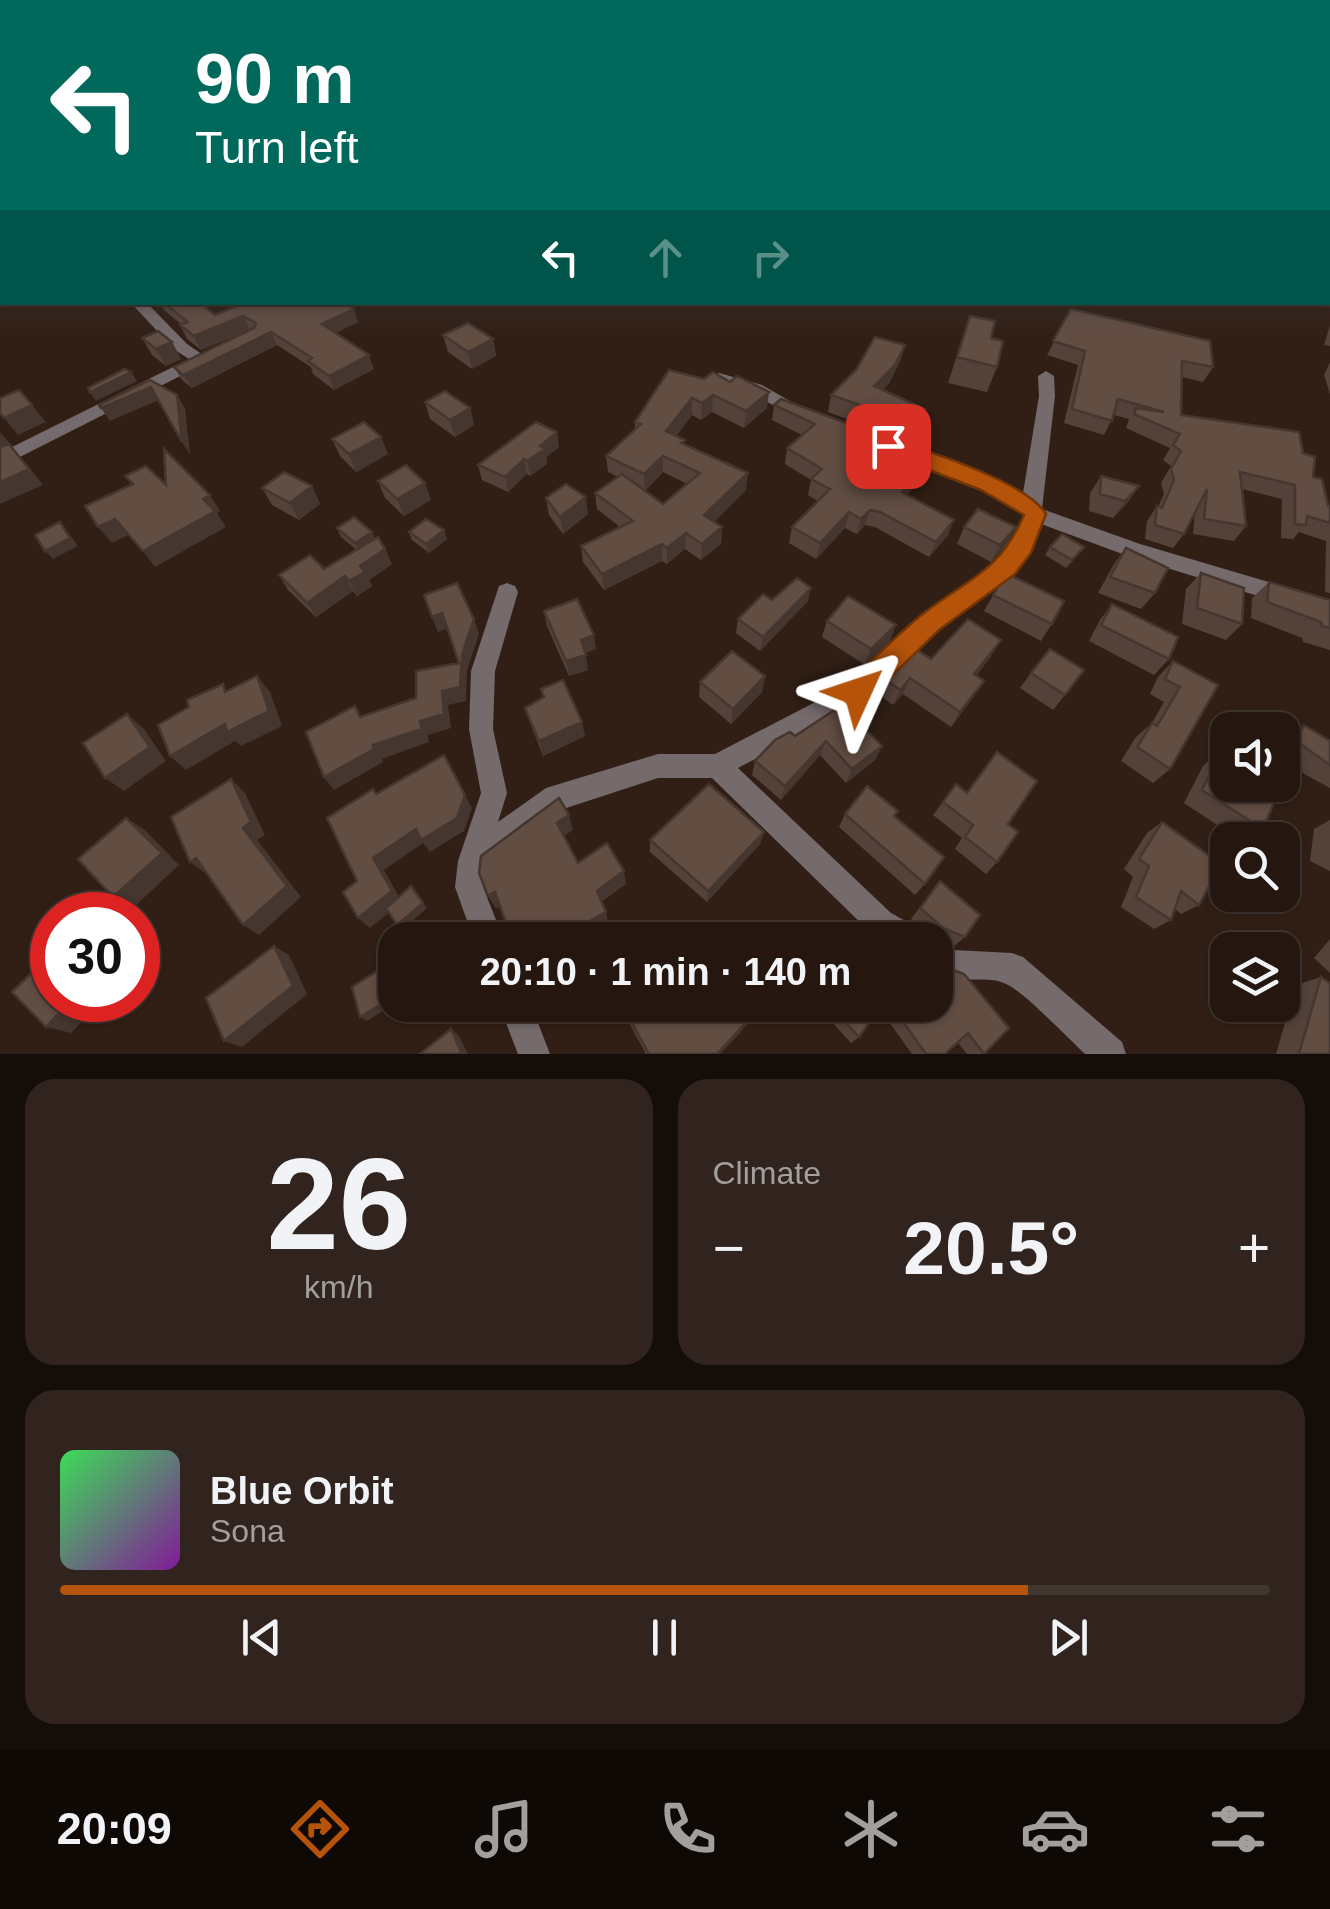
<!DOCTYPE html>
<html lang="en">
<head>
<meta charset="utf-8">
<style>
  :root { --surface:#251710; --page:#31241e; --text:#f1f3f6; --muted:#a39f9f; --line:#423630; --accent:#b45309 }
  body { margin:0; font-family:Helvetica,sans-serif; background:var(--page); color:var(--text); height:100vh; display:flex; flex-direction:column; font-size:38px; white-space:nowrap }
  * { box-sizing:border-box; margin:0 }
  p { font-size:32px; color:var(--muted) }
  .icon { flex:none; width:55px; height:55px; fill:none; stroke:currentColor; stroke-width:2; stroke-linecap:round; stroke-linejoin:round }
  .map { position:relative; height:1054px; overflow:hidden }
  .drawer { display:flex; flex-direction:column; gap:25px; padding:25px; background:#140d09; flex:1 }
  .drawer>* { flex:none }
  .top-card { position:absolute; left:0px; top:0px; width:1330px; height:305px; box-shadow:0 2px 8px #0004,0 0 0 2px var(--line); background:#00695c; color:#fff; overflow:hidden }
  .tools { position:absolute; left:1210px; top:712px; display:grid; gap:20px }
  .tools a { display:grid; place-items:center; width:90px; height:90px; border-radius:20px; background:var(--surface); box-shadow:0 2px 8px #0004,0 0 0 2px var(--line); font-size:50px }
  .speed { position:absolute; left:30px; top:892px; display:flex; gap:20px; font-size:50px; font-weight:700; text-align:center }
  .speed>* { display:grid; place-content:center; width:130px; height:130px; border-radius:50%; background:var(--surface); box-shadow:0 2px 8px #0004,0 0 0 2px var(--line); line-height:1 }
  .speed .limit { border:15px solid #d22; background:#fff; color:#111 }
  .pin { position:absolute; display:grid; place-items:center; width:85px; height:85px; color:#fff; margin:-42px; border-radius:20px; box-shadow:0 5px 15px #0006 }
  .me { position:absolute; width:110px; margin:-55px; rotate:48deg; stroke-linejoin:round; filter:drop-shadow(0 0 8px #0008) }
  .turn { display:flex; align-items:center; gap:35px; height:210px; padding:0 30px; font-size:45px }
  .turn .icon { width:130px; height:130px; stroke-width:2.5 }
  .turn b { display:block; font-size:70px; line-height:85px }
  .lanes { display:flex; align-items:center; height:95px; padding:0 30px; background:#0003; justify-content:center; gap:50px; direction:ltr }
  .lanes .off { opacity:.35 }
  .big { font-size:75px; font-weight:700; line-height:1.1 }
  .drawer .card { flex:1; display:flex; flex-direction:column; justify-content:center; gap:15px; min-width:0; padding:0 35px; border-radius:30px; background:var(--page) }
  .drawer .dial { align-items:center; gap:0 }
  .dial b { font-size:130px; line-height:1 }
  .song { display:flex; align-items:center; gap:30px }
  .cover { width:120px; height:120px; border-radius:15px; background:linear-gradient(135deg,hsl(130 70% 55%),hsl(290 70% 35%)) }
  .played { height:10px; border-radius:5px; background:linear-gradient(90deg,var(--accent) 80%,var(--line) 80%) }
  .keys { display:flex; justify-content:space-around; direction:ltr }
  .heat { display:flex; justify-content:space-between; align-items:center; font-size:55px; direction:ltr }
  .drawer .tiles { flex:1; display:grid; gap:25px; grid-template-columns:1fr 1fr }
  .card:last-child { grid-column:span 2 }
  .trip { position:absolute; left:378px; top:922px; width:575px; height:100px; border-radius:30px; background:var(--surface); box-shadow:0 2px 8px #0004,0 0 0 2px var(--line); font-weight:700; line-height:100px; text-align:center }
  .menu { display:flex; height:160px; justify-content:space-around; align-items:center; background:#0f0906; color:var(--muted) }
  .menu .icon { width:70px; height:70px }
  .menu .current { color:var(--accent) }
  .menu b { font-size:45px; color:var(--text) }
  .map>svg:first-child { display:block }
</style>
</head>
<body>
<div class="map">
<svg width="1330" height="1054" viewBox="0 0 1330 1054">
  <rect width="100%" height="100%" fill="#311f15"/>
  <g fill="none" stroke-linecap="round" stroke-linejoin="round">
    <path fill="#756a6c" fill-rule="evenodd" d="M130,302H146L187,344L206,357V363L0,467V453L189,359L175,350Z
      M1046,371L1054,376L1055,396L1042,509L1140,544L1330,600V618L1128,556L1041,524L1026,559L1013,573L938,629L866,700L738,768L891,913L920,929L924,940H881L871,933L712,778H658L554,812L485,868L483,887L504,940H474L455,887L458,861L481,793L469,729L471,671L499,586L507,583L515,586L518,592L495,671L493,729L507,793L498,822L546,788L658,754H715L850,684L922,615L999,561L1011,549L1025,515L987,491L900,457L897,453L900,449C920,445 1002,480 1023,493L1039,396L1038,376Z
      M719,373L762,385L809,412L806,416H794L750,393L713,382L711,378Z
      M935,941L953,950L1012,953L1023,957L1122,1042L1126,1054H1085C1070,1040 1022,990 1006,984C986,974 959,986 935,974Z
      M499,1005H531L550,1054H518Z"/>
  </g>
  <path fill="#54423a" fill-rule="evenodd" d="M160,302H199L215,315L358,322L335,333L374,369L334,390L313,374L311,367L277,345L192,388L182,380L174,367L250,330L201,350L187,339L180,325H182L164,310Z
    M1071,309L1213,367L1203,382L1182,377L1181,415L1303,453L1313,477L1330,506V593L1325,592L1326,541L1299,532L1293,539L1281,538L1282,499L1242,489L1246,526L1234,541L1193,534L1195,512L1184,534L1173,548L1145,539L1147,521L1157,506L1158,507L1164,494L1161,483L1171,466L1163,460L1170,448L1126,428L1129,419L1114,415L1104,435L1064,423L1078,365L1047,355Z
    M970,316L991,338L997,367L987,392L948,383Z
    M1330,325V346L1324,345Z
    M443,335L493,339L496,356L472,369L448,352Z
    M142,338L172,342L181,359L166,366L152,355Z
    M905,345L900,361L890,382L883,389L919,426L905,440L828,412L831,395Z
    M1330,362V394L1324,375Z
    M704,379L730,382L767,408L744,428L712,412L701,420L692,415L676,436L685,445L746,490L714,522L722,527L721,544L701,560L685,549L667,564L662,561L604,590L583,562L581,546L620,527L597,509L595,493L618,477L608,472L606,456L635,429V422ZM663,472L687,484L663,504L645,491Z
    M425,402L470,408L474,425L455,437L430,419Z
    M774,405L927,471L907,495L948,535L929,557L875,527L865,525L857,534L845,528L816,559L789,543L792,527L818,501L808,495L811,480L785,464L787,448L802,435L772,420Z
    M332,439L388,454L356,472L340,456Z
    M559,447L546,457L547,464L530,476L527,474L508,492L482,480L478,465Z
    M1101,476L1139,486L1127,503L1113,518L1089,511L1090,493Z
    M378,481L425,483L431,500L404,516L385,498Z
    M312,486L320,504L299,520L272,505L262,488Z
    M546,498L588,514L563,534L549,515Z
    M964,527L1007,544L991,562L957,544Z
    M337,528L372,532L375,539L385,549L392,564L369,580L372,586L357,596L353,591L316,617L288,590L279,575L324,569L357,550L341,537Z
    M409,532L447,539L429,553L412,540Z
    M1050,547L1078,555L1066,568L1045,555Z
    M1126,548L1155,593L1141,609L1098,593L1114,564Z
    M1006,573L1052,624L1041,641L984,611Z
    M1201,573L1242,624L1226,640L1182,624L1186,589Z
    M1269,582L1330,628V650L1303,642L1302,638L1251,618L1252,598Z
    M772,600L808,601L760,651L736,633L738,619Z
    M1112,604L1169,659L1154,675L1089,641L1100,620Z
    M544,611L596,649L585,653L588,670L569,676L547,626Z
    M827,621L890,641L865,665L822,637Z
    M991,656L976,676L974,696L951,727L903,694L893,705L878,694L884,678L931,659Z
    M1173,661L1218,685L1170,769L1153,783L1121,761L1136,737L1152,723L1164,702L1150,694L1158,677Z
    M1031,673L1065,695L1053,710L1020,688Z
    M765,676L762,692L731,724L699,697L700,682Z
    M541,689L585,736L543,756L530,723L525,708L543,697Z
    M1304,725L1330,740V788L1306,775L1282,757V746L1286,739Z
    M795,736L882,746L875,760L846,783L820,755L781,800L752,775L755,761Z
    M1221,751L1263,829L1246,840H1240L1184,803L1203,766Z
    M956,784L1008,824L997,862L986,874L955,849L962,838L933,815Z
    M845,814L925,884L915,895L839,827Z
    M1330,820V871L1310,861L1314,829Z
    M1162,822L1199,905L1181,914L1175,909L1171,920L1154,929L1121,907L1133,877L1124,869L1147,833Z
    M764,832L760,844L707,902L650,852V840Z
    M940,881L965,937L954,946L933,938L911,919Z
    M1330,939V973L1314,958Z
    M1321,977L1330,1054H1276L1296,985Z
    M841,1005H935L1009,1028L983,1054H967L958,1043L945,1054H912L879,1008L859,1037L851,1043L830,1020Z
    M627,1014L752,1016L749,1023L720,1054H646L628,1021Z"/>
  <path fill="#45362f" d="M354,309L358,322L327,337L322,324Z
    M243,316L250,330L201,350L194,336Z
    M271,332L277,345L192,388L183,375Z
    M493,339L496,356L472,369L468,352Z
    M172,342L181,359L166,366L156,349Z
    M905,345L900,361L890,382L870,403L874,386Z
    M369,355L374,369L334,390L329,376Z
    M131,372L137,381L96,401L90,392Z
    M151,387L159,400L110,421L101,408Z
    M769,392L767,408L744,428L746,411Z
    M177,395L185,408L190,454L182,442Z
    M713,395L712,412L701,420L702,403Z
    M692,398V415L666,448V431Z
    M32,405L46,422L18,435L4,418Z
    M470,408L474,425L455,437L450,420Z
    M925,409L919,426L905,440L910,423Z
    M0,432L10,444L0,450Z
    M557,432L559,447L546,457L547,464L530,476L527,461L540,446Z
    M381,437L388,454L356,472L349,454Z
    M933,455L927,471L896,508L902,492Z
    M663,456V472L645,491L644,474Z
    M524,459L527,474L508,492L505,477Z
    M23,460L43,485L0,504V482Z
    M748,473L746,490L703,532L704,515Z
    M425,483L431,500L404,516L397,499Z
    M312,486L320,504L299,520L290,503Z
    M1139,486L1127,503L1113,518L1125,501Z
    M210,495L220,511L217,513L226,527L155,567L143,551L203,499Z
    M586,497L588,514L563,534L560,517Z
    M870,510L865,525L857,534L861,519Z
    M849,512L845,528L816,559L820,543Z
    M115,519L128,535L112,543L98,527Z
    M954,520L948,535L929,557L936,542Z
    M60,522L78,546L53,559L45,551Z
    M722,527L721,544L701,560L702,544Z
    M1016,527L1007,544L991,562L1000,545Z
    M444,530L447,539L429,553L426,544Z
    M372,532L376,541L359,552L355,543Z
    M686,533L685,549L667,564V548Z
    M662,544V561L604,590L602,574Z
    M385,549L392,564L369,580L372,586L357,596L349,581L360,566Z
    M345,576L353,591L316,617L307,603Z
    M811,588L808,601L760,651L763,637Z
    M442,613L448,628L438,632L432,617Z
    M474,619L479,634L467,670L466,701L448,705L451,728L428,735L429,742L382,759L383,762L334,790L324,777L373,745L420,721L442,691L462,655Z
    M896,625L890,641L865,665L871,649Z
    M594,635L596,649L583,654L581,640Z
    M1001,640L991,656L965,690L974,674Z
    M586,655L588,670L569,676L566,661Z
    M257,676L270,692L282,726L241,746L235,741L186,770L170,756L225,724Z
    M765,676L762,692L731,724L733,709Z
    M910,678L903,694L893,705L900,690Z
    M984,681L974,696L951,727L960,712Z
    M127,714L144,729L166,761L124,791L105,778Z
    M582,722L585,736L543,756L539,741Z
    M826,741L820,755L781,800L785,786Z
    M882,746L875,760L846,783L852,769Z
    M231,779L245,793L265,835L257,840L301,897L259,935L243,925V828Z
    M465,795L472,808L464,831L430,852L423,843L384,870L402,902L370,928L358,918L373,858Z
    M569,815L573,830L561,838L557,823Z
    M126,818L145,830L179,865L133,908L113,897Z
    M764,832L760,844L707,902L708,891Z
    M196,858L207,874L190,862Z
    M624,871L626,884L600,903L597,891Z
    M411,886L427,908L402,930L397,925Z
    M495,892L502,904L496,909L488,896Z
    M606,912L609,925L581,940H556Z
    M274,946L289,955L307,994L242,1047L224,1041Z
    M395,996V1003L367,1021L360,1017Z
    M71,1000H102L71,1033L46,1027Z
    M752,1016L749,1023L720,1054H717Z
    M451,1029L459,1036L468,1054H462Z"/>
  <path fill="#624d43" stroke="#45362f" stroke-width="2.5" d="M163,302H199L215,315L246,302H344L354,309L322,324L369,355L329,376L308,361L312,358L271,332L183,375L174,367L254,328L256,323L243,316L194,336L180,325L188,322Z
    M1071,309L1210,341L1213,367L1182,361L1181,415L1299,432L1303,453L1315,457L1313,477L1322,479L1328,506H1330V523L1307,516L1306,525L1295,524V485L1240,472L1246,526L1204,519L1207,489L1184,534L1155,525L1157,506L1162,508L1174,480L1171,469L1181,451L1173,445L1180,434L1134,414L1136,408L1164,412L1118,399L1112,421L1072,409L1085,351L1053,341Z
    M970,316L995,321L991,338L1003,341L997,367L957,357Z
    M468,323L493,339L468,352L443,335Z
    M158,331L172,342L156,349L142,338Z
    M875,337L905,345L895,365L874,386L925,409L910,423L831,395L856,370Z
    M125,369L131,372L90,392L88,388Z
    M669,370L704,379L713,372L730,382L737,376L769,392L746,411L713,395L702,403L692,398L666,431L685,440L681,443L748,473L704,515L722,527L702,544L686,533L667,548L662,544L602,574L581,546L633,521L595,493L622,474L663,504L700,473L663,456L644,474L606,456L641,424L635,422Z
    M150,380L177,395L182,442L151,387L101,408L99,405Z
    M19,390L32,405L4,418L0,413V398Z
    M445,391L470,408L450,420L425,402Z
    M781,399L933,455L902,492L954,520L936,542L880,512L870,510L861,519L849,512L820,543L792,527L830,489L811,479L822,469L787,448L815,424L774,405Z
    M364,422L381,437L349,454L332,439Z
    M536,422L557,432L540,446L545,449L527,461L524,459L505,477L478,465Z
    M9,444L29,469L0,482V447Z
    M164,449L210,495L203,499L215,511L143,551L115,519L98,527L85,506L133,484L125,476L146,466L166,485Z
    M406,465L425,483L397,499L378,481Z
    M284,472L312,486L290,503L262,488Z
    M1101,476L1139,486L1125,501L1100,494Z
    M566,484L586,497L560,517L546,498Z
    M978,509L1016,527L1000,545L964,527Z
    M354,517L372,532L355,543L337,528Z
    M426,519L444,530L426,544L409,532Z
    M60,522L70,538L45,551L35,535Z
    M1062,534L1084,547L1072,560L1050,547Z
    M378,537L385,549L360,566L365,572L349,581L345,576L307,603L279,575L310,555L324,569Z
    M1126,548L1168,568L1155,593L1110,577Z
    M1006,573L1064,601L1052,624L993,595Z
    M1201,573L1244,588L1242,624L1197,608Z
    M797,578L811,588L763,637L738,619L763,594L772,600Z
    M1269,582L1330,600V628L1322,626L1321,622L1267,602Z
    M457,583L474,619L462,655L460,687L442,691L444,714L420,721L422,729L373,745L374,749L324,777L306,732L355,706L360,717L416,698V671L459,663L442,613L432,617L424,595Z
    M848,596L896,625L871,649L827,621Z
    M577,599L594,635L581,640L586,655L566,661L544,611Z
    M1112,604L1178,637L1169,659L1101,625Z
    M968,619L1001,640L974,674L984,681L960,712L910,678L900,690L884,678L915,648L931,659Z
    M1050,649L1084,670L1065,695L1031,673Z
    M732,651L765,676L733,709L700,682Z
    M1173,661L1218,685L1170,769L1137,747L1152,723L1157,726L1180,687L1165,679Z
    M257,676L269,711L227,732L225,724L170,756L158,725L189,707L187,700L223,684L225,692Z
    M563,680L582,722L539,741L525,708L544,697L541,689Z
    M842,705L882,746L852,769L826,741L785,786L755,761L775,740L790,732L795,736Z
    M127,714L150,747L105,778L83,743Z
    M1304,725L1330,741V765L1296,741Z
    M1221,751L1228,756V785H1275L1280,788L1263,829L1202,790Z
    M997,752L1037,781L1008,824L1018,832L997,862L965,837L973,825L943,802L956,784L967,793Z
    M444,755L465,795L457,818L421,840L416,829L373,858L392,891L358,918L343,892L357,881L327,818L373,789L376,794Z
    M231,779L251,822L243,828L287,886L243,925L196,858L190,862L171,817Z
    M709,784L764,832L708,891L650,840Z
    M867,786L898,811L894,816L944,857L925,884L845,814Z
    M559,798L569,815L557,823L578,863L607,843L624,871L597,891L606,912L556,940H512L495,892L488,896L479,873L481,856Z
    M126,818L162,853L113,897L78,859Z
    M1162,822L1221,864L1199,905L1181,891L1171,920L1136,897L1149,866L1139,859Z
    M940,881L980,915L965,937L943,928L920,908Z
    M411,886L423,903L397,925L386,908Z
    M845,921L864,940H830Z
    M274,946L293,986L224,1041L206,998Z
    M52,953V1000H71L46,1027L12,992Z
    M390,963L395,977V996L360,1017L352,987Z
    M942,966L964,974L1009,1028L984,1054L968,1033L945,1054H926L891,1005H935V972Z
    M1321,977L1330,983V1054H1299Z
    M638,1005H746L752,1016L717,1054H649L627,1014Z
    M843,1005H882L859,1037L837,1013Z
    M451,1029L462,1054H420Z"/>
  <linearGradient id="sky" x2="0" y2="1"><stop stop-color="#1b110c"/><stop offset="0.56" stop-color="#484246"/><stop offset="1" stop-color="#484246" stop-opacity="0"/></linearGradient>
  <rect width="1330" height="337" fill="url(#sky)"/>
  <path fill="#b45309" stroke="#753606" stroke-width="2.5" d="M888,439C926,450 1027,482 1046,514L1031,553L1015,574L939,630L867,700L858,704L848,700L844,692L848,683C873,660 897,634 924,613C971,577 999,572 1024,515L981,490L880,451L877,446Z"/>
</svg>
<div class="tools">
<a><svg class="icon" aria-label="sound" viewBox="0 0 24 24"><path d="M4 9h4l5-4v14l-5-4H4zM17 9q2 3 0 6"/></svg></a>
<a><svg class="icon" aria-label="search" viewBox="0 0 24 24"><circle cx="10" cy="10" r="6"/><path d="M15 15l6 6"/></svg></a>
<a><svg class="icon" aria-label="layers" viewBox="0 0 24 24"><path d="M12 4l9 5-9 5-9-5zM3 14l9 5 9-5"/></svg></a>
</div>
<div class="speed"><div class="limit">30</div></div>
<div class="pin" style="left:888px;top:446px;background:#d93025"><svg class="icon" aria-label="arrive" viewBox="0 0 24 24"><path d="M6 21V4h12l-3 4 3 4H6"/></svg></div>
<svg class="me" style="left:858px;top:692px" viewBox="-20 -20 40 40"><path d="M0-17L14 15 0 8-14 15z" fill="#b45309" stroke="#fff" stroke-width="4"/></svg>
<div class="trip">20:10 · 1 min · 140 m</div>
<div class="top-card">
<div class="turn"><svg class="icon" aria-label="left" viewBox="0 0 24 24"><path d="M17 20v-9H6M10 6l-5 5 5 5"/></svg><div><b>90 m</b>Turn left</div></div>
<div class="lanes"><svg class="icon" aria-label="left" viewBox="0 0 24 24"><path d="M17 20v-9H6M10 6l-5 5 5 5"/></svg><svg class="icon off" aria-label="ahead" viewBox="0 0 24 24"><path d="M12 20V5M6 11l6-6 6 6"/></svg><svg class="icon off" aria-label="right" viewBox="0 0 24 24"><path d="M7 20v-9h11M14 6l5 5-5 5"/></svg></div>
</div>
</div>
<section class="drawer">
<div class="tiles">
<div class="card dial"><b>26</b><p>km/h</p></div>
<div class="card"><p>Climate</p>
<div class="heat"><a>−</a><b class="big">20.5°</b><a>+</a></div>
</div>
<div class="card">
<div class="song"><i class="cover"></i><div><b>Blue Orbit</b><p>Sona</p></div></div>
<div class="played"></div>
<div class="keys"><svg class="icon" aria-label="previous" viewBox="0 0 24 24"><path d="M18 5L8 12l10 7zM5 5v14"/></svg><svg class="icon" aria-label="pause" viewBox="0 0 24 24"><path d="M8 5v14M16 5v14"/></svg><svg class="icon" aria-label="next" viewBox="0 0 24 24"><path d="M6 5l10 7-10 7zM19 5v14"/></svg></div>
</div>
</div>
</section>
<nav class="menu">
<b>20:09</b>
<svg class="icon current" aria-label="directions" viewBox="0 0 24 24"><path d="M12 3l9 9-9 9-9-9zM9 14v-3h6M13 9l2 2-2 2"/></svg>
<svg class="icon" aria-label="music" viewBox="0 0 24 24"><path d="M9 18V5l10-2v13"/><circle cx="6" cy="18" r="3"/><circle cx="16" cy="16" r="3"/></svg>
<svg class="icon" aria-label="phone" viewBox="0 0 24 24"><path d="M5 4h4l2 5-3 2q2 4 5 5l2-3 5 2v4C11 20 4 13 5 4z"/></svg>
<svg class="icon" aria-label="climate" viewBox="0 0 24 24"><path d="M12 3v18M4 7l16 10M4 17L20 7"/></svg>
<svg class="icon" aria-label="car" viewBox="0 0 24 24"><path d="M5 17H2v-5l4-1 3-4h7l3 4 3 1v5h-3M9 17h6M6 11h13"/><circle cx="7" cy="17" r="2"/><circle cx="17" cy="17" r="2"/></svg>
<svg class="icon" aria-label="filters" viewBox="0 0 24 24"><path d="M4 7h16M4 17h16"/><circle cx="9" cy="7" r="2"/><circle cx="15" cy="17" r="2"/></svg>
</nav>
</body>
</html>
